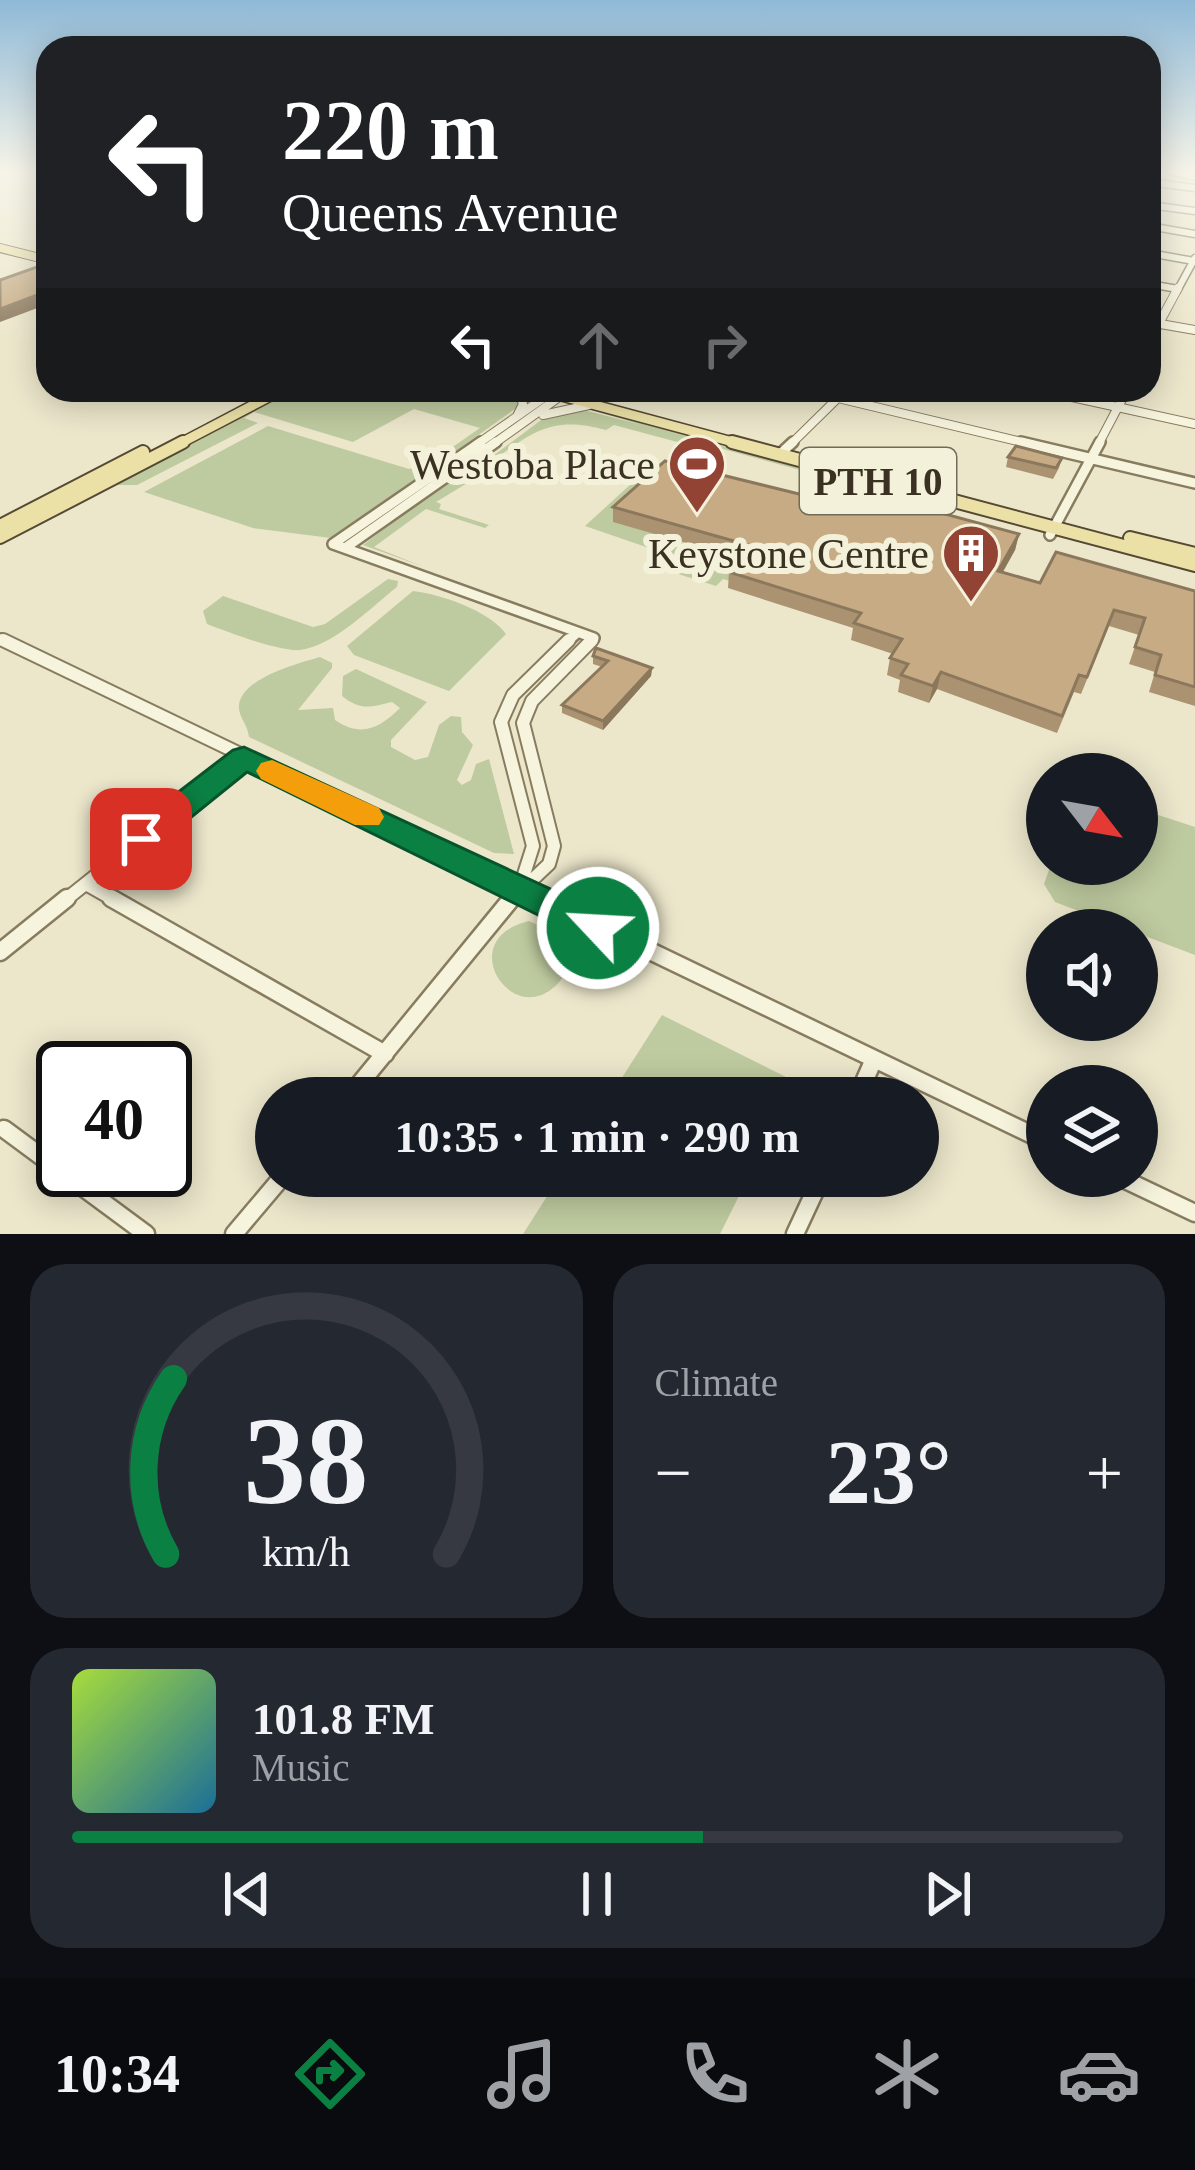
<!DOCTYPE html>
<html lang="en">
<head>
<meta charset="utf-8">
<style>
  :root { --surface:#171b24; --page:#242831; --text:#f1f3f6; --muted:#9ea1a6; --line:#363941; --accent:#0b8043 }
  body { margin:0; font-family:Georgia,serif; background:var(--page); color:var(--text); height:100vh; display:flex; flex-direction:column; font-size:45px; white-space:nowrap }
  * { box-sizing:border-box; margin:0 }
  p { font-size:39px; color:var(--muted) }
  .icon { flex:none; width:66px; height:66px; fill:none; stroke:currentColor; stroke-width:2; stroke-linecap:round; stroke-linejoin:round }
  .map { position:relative; height:1234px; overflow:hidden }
  .sheet { display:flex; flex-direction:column; gap:30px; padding:30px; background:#0d0f14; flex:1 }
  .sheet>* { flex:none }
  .hud { position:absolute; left:36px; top:36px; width:1125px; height:366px; border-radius:36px; box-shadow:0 6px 30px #0003; background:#202124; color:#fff; overflow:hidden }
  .needle { width:78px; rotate:121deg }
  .fabs { position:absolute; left:1026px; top:753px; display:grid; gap:24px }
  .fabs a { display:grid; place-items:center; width:132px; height:132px; border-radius:50%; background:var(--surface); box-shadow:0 6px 30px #0003; font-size:60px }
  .speed { position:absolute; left:36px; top:1041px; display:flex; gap:24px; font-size:60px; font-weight:700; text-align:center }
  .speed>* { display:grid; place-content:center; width:156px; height:156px; border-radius:50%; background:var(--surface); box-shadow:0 6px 30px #0003; line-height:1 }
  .speed .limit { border:6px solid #111; border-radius:18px; background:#fff; color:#111 }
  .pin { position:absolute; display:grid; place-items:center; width:102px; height:102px; color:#fff; margin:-51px; border-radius:24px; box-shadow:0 6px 18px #0006 }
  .me { position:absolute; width:132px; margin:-66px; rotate:295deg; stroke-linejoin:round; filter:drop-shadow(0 0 9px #0008) }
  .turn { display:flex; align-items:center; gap:42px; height:252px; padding:0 48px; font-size:54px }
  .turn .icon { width:156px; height:156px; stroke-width:2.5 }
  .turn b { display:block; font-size:84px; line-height:102px }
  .lanes { display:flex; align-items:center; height:114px; padding:0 48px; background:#0003; justify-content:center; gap:60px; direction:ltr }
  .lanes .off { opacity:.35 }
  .big { font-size:90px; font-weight:600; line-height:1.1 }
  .sheet .card { flex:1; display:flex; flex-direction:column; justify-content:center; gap:18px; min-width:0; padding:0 42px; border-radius:36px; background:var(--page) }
  .sheet .dial { align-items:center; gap:0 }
  .dial svg { height:312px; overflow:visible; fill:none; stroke:var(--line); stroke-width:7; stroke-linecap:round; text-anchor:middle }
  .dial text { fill:var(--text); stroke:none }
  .song { display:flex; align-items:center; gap:36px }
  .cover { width:144px; height:144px; border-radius:18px; background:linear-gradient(135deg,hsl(80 70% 55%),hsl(200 70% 35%)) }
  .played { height:12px; border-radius:6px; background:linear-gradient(90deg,var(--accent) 60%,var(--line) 60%) }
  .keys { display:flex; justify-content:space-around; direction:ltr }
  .heat { display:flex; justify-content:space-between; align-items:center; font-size:66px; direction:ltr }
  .sheet .tiles { flex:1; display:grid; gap:30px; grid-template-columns:1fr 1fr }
  .card:last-child { grid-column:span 2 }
  .trip { position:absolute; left:255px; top:1077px; width:684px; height:120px; border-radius:60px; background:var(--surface); box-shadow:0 6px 30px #0003; font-weight:600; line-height:120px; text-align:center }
  .dock { display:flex; height:192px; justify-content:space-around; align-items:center; background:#090b0e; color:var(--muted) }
  .dock .icon { width:84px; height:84px }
  .dock .selected { color:var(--accent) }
  .dock b { font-size:54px; color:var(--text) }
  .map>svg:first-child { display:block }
</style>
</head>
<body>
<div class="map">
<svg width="1195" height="1234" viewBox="0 0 1195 1234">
  <rect width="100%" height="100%" fill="#ece7cb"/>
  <path fill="#beca9f" d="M288,390H508L516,392L519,406L449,456L434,460L480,428L414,409L353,442L254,412L244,418L258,423L137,485H112Z
    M581,407L785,459L709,442L830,477L822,480V476L686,439L681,443L614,425L606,430C549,414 530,434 484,467L488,469L482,474L473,471L548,415L576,408L642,425Z
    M268,426L409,469L428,464L433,469L331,538L253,528L144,492Z
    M655,462L787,498L614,521L750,564L733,582L723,579L716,586L672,572L681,559L585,526Z
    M463,476L474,479L436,502L441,504L439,509L489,525L485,528L426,509L374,547L424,567L363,545L450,479Z
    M388,579L398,581L397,587C370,608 335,645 300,650C280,652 228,632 207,624L203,611L223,596L313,627L325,624Z
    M413,591C440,594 490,611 506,634L449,691L354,655L347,646Z
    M320,657L332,663V668L298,710L333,708L335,720C361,738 380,728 400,708L392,702C370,707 361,711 342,696L343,676L356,669L427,702L391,740V747L415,760L428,757L439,725L451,716L461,717L462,732L473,745L457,780L462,785L471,780L476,764L489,759L514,854L494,853L249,737C248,726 240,718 239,709C236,679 300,663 320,657Z
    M1137,808L1195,827V955L1055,902L1044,884L1051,864H1137Z
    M529,921L551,931L572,962C528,1053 443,941 529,921Z
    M662,1015L796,1082L788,1098H609Z
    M560,1176H749L720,1234H523Z"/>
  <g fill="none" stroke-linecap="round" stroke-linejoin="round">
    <g stroke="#887c60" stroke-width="9">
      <path id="minor-far4" d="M1174,172L1195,177
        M1149,182L1195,188
        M1149,205L1195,211
        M1149,226L1195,234
        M1149,253L1194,261
        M1149,284L1178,289
        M1177,291L1195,258"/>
    </g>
    <g stroke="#887c60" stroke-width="10">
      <path id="minor-far3" d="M1149,322L1195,330
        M1149,342L1178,288
        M518,390L523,404L518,414
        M1040,390L1195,424
        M838,398L1034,445
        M543,415L589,405
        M476,445L555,390
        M492,445L569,390
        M790,445L846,390
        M1098,445L1127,390"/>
    </g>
    <g stroke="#887c60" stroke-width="14">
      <path id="minor-far2" d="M1021,442L1195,483
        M780,454L793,442
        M1050,535L1100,442
        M333,544L594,638L589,643
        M333,544L481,442
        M345,548L496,442
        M0,639L9,643
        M566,643L577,633"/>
    </g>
    <g stroke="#887c60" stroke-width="16">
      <path id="minor-far1" d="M3,640L546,901
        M86,884L116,901
        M519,890L533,846L501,722L513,695L569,640
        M64,901L244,757
        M510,901L549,864L554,846L523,723L532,701L592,640"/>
    </g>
    <g stroke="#887c60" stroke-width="21">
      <path id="minor" d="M111,898L385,1054
        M540,898L1047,1142
        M0,952L67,898
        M348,1098L512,898
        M857,1098L874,1059
        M4,1129L146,1234
        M1117,1176L1195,1213
        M234,1234L283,1176
        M795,1234L822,1176"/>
    </g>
    <g stroke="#564934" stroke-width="10">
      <path id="major-far2" d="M0,248L48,260"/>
    </g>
    <g stroke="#564934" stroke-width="12">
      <path id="major-far1" d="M539,390L744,445
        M177,445L282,390"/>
    </g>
    <g stroke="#564934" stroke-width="16">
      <path id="major" d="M732,442L1195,565
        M0,526L143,452
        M0,537L183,442
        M1130,538L1195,554"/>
    </g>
    <use href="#minor-far4" stroke="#f7f4de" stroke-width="6"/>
    <use href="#minor-far3" stroke="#f7f4de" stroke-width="8"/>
    <use href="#minor-far2" stroke="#f7f4de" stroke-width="9"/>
    <use href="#minor-far1" stroke="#f7f4de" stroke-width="12"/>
    <use href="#minor" stroke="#f7f4de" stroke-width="16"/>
    <use href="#major-far2" stroke="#ebe1a7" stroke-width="8"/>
    <use href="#major-far1" stroke="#ebe1a7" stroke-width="9"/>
    <use href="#major" stroke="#ebe1a7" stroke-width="12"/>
  </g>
  <path fill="#ab9372" d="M1008,457L1062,458L1059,468L1053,479L1006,467Z
    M613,507L840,510L1019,534L1015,550L1003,572L1040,583L1195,591V706L1149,692L1155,672L1129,664L1139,635L1109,626L1081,694L1074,692L1057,733L937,689L929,703L898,692L900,680L887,675L890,658L893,654L851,640L853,628L728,588L729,572L741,559L613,522Z
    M593,656L652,668L651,676L603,730L562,713V705L602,667L593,664Z"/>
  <path fill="#8b785c" d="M48,291V304L0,322V309Z
    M1019,534L1015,550L994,587L998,571Z
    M652,668L651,676L603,730V721Z
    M941,672L937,689L929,703L933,686Z"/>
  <path fill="#c7ab84" stroke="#8b785c" stroke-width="3" d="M48,263V291L0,309V280Z
    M1016,446L1062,458L1056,468L1008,457Z
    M665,461L799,494L840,510L860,491L1019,534L998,571L1040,583L1056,552L1195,591V687L1155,675L1161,655L1135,647L1145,618L1114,610L1087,677L1079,675L1062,716L941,672L933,686L901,675L908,664L890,658L902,639L854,623L861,613L729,572L752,546L613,507Z
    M596,648L652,668L603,721L562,705L608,661L593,656Z"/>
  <linearGradient id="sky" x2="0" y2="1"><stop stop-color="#8fb9d7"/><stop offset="0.5" stop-color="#f6f4e8"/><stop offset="1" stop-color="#f6f4e8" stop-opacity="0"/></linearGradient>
  <rect width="1195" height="344" fill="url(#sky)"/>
  <path fill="#0b8043" stroke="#07532c" stroke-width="3" d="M244,747L611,917L617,928L611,938L598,943L585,938L247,772L153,848L141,852L129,848L124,839L129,830L233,750Z"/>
  <path fill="#f59e0b" d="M272,760L379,808L384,817L379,825H355L261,779L256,771L261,763Z"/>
  <defs>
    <g id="stadium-pin" transform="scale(3)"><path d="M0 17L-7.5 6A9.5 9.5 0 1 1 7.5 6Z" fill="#924334" stroke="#f4f1da"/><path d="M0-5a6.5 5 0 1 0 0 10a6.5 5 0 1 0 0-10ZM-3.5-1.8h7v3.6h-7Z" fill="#fff"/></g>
    <g id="building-pin" transform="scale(3)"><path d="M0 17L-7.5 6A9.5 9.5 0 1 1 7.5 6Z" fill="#924334" stroke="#f4f1da"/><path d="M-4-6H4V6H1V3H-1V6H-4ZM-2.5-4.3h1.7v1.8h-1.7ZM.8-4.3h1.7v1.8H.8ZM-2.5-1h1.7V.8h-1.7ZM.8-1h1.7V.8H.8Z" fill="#fff"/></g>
  </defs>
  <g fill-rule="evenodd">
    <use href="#stadium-pin" x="697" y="464"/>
    <use href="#building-pin" x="971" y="553"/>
  </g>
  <g text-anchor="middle" stroke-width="12" stroke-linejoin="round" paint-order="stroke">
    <rect fill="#f4f1da" stroke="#726b59" stroke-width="3" x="800" y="448" width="156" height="66" rx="9"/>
    <g font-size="39" font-weight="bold" fill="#3a3122">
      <text x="878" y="495">PTH 10</text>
    </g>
    <g font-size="42" fill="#3a3122" stroke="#f4f1da" text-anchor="end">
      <text x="655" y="479">Westoba Place</text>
      <text x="929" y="568">Keystone Centre</text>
    </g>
  </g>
</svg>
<div class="fabs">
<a><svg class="needle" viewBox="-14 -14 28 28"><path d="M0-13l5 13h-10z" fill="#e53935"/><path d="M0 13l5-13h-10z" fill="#9ea1a6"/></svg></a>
<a><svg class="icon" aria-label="sound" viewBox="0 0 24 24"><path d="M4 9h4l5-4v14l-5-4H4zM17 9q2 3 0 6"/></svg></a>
<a><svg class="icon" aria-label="layers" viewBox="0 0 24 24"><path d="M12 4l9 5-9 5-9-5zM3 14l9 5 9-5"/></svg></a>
</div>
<div class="speed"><div class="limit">40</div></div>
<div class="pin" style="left:141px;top:839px;background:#d93025"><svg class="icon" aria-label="arrive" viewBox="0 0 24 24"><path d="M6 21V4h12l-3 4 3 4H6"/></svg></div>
<svg class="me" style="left:598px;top:928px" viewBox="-20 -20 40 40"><circle r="17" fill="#0b8043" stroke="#fff" stroke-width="3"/><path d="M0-11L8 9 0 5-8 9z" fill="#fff"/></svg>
<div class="trip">10:35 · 1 min · 290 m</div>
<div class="hud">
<div class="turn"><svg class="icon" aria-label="left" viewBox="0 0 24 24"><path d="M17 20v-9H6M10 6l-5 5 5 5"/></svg><div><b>220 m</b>Queens Avenue</div></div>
<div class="lanes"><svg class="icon" aria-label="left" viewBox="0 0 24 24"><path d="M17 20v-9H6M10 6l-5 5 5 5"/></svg><svg class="icon off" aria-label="ahead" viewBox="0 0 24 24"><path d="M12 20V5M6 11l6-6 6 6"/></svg><svg class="icon off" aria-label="right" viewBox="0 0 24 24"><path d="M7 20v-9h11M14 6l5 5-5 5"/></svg></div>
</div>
</div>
<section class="sheet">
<div class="tiles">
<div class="card dial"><svg viewBox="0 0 100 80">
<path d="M14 69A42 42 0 1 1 86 69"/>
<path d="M14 69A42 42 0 0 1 16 24" stroke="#0b8043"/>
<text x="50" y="56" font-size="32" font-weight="700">38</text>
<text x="50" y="72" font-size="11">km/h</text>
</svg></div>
<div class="card"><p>Climate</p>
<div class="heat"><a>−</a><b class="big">23°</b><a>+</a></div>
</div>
<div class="card">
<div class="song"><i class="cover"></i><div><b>101.8 FM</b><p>Music</p></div></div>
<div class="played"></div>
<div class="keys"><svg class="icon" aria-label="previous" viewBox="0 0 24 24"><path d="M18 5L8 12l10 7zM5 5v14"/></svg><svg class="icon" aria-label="pause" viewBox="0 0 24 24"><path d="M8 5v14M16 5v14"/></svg><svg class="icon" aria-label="next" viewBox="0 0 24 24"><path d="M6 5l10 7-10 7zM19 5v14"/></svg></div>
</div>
</div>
</section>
<nav class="dock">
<b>10:34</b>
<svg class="icon selected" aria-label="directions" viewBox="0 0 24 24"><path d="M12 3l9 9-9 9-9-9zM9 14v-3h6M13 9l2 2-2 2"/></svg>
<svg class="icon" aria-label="music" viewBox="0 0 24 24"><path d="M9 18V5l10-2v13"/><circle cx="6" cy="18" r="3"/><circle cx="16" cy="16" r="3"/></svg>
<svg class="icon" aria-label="phone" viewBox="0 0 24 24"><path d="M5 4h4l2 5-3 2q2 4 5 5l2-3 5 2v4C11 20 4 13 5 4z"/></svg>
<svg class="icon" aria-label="climate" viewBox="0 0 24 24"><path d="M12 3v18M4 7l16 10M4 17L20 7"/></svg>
<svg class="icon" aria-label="car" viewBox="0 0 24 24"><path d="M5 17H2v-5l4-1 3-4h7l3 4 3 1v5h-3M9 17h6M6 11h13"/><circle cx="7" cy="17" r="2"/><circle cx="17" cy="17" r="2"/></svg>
</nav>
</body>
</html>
